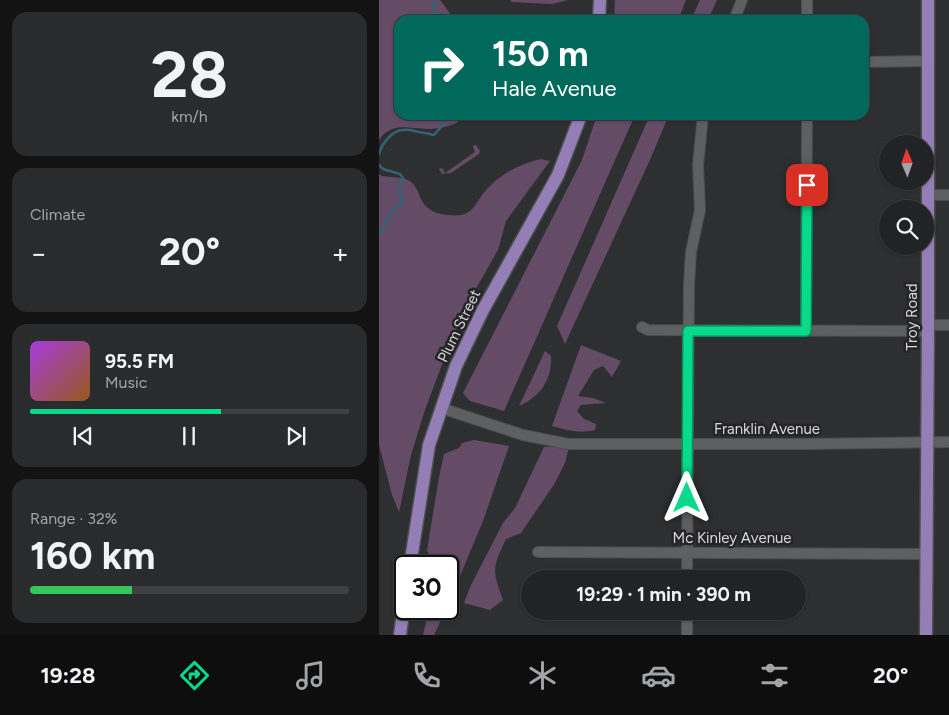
<!DOCTYPE html>
<html lang="en">
<head>
<meta charset="utf-8">
<style>
  :root { --surface:#222325; --page:#2a2b2d; --text:#f1f3f6; --muted:#a2a4a7; --line:#3f4042; --accent:#08d98b }
  body { margin:0; font-family:Figtree,sans-serif; background:var(--page); color:var(--text); height:100vh; display:flex; flex-direction:column; font-size:19px; white-space:nowrap }
  * { box-sizing:border-box; margin:0 }
  p { font-size:16px; color:var(--muted) }
  .icon { flex:none; width:28px; height:28px; fill:none; stroke:currentColor; stroke-width:2; stroke-linecap:round; stroke-linejoin:round }
  .map { position:relative; flex:1; overflow:hidden }
  .panel { display:flex; flex-direction:column; gap:12px; padding:12px; background:#131314; width:379px }
  .panel>* { flex:none }
  .banner { position:absolute; left:15px; top:15px; width:475px; height:105px; border-radius:15px; box-shadow:0 1px 4px #0004,0 0 0 1px var(--line); background:#00695c; color:#fff; overflow:hidden }
  .needle { width:32px; rotate:358deg }
  .fabs { position:absolute; left:500px; top:135px; display:grid; gap:10px }
  .fabs a { display:grid; place-items:center; width:55px; height:55px; border-radius:50%; background:var(--surface); box-shadow:0 1px 4px #0004,0 0 0 1px var(--line); font-size:25px }
  .speed { position:absolute; left:15px; top:555px; display:flex; gap:10px; font-size:25px; font-weight:700; text-align:center }
  .speed>* { display:grid; place-content:center; width:65px; height:65px; border-radius:50%; background:var(--surface); box-shadow:0 1px 4px #0004,0 0 0 1px var(--line); line-height:1 }
  .speed .limit { border:2px solid #111; border-radius:8px; background:#fff; color:#111 }
  .pin { position:absolute; display:grid; place-items:center; width:42px; height:42px; color:#fff; margin:-21px; border-radius:10px; box-shadow:0 2px 8px #0006 }
  .me { position:absolute; width:55px; margin:-28px; rotate:0deg; stroke-linejoin:round; filter:drop-shadow(0 0 4px #0008) }
  .turn { display:flex; align-items:center; gap:18px; height:105px; padding:0 15px; font-size:22px }
  .turn .icon { width:65px; height:65px; stroke-width:2.5 }
  .turn b { display:block; font-size:35px; line-height:42px }
  .big { font-size:38px; font-weight:700; line-height:1.1 }
  .panel .widget { flex:1; display:flex; flex-direction:column; justify-content:center; gap:8px; min-width:0; padding:0 18px; border-radius:15px; background:var(--page) }
  .panel .dial { align-items:center; gap:0 }
  .dial b { font-size:65px; line-height:1 }
  .song { display:flex; align-items:center; gap:15px }
  .cover { width:60px; height:60px; border-radius:8px; background:linear-gradient(135deg,hsl(280 70% 55%),hsl(30 70% 35%)) }
  .played { height:5px; border-radius:2px; background:linear-gradient(90deg,var(--accent) 60%,var(--line) 60%) }
  .keys { display:flex; justify-content:space-around; direction:ltr }
  .heat { display:flex; justify-content:space-between; align-items:center; font-size:28px; direction:ltr }
  .charge { height:8px; border-radius:4px; background:linear-gradient(90deg,#34c759 32%,var(--line) 0) }
  .trip { position:absolute; left:142px; top:570px; width:285px; height:50px; border-radius:25px; background:var(--surface); box-shadow:0 1px 4px #0004,0 0 0 1px var(--line); font-weight:700; line-height:50px; text-align:center }
  .tab-bar { display:flex; height:80px; justify-content:space-around; align-items:center; background:#0e0e0f; color:var(--muted) }
  .tab-bar .icon { width:35px; height:35px }
  .tab-bar .selected { color:var(--accent) }
  .tab-bar b { font-size:22px; color:var(--text) }
  main { display:flex; flex:1; min-height:0 }
  .map>svg:first-child { display:block }
</style>
</head>
<body>
<main>
<section class="panel">
<div class="widget dial"><b>28</b><p>km/h</p></div>
<div class="widget"><p>Climate</p>
<div class="heat"><a>−</a><b class="big">20°</b><a>+</a></div>
</div>
<div class="widget">
<div class="song"><i class="cover"></i><div><b>95.5 FM</b><p>Music</p></div></div>
<div class="played"></div>
<div class="keys"><svg class="icon" aria-label="previous" viewBox="0 0 24 24"><path d="M18 5L8 12l10 7zM5 5v14"/></svg><svg class="icon" aria-label="pause" viewBox="0 0 24 24"><path d="M8 5v14M16 5v14"/></svg><svg class="icon" aria-label="next" viewBox="0 0 24 24"><path d="M6 5l10 7-10 7zM19 5v14"/></svg></div>
</div>
<div class="widget"><p>Range · 32%</p><b class="big">160 km</b><div class="charge"></div></div>
</section>
<div class="map">
<svg width="571" height="635" viewBox="0 0 571 635">
  <rect width="100%" height="100%" fill="#2e2f31"/>
  <path fill="#644b66" d="M0,0H61L76,20H20V115H78L79,122C70,127 58,129 48,129C29,128 12,122 0,140Z
    M132,0H189L173,4L132,2Z
    M236,0H307L299,20H235Z
    M321,0H338L329,20H312Z
    M218,115H256L125,411L91,401L84,393L203,160Z
    M271,115H290L270,162L186,344L178,326Z
    M95,145H97L101,151L100,154L72,173L63,174L60,169L63,168L66,173L96,152L94,147Z
    M162,159L171,161L127,221L119,250L90,301L70,346L46,410L32,455L20,512L13,495L0,445V173L2,176C10,177 22,177 29,180C45,189 36,209 63,214C99,221 93,201 114,183C127,171 144,163 162,159Z
    M202,345L242,361L233,377L224,366L215,370L199,396L214,398L227,403L202,405L198,411L205,419L217,424L216,430C201,434 187,430 173,426Z
    M166,351L172,356C173,380 162,396 140,406Z
    M95,440L130,446L104,521L69,605V566H49L50,555L48,550L60,477L65,454L80,448L83,443Z
    M165,447H190L186,463L176,483L142,533L127,539C113,569 113,569 124,600L111,610L85,603L92,585L124,523L136,508Z
    M50,609H67L55,635H44Z"/>
  <g fill="none" stroke-linecap="round" stroke-linejoin="round">
    <path stroke="#346378" stroke-width="2.5" d="M56,0L54,10L61,15L64,20
      M0,154C2,145 13,130 24,130C29,129 35,131 40,132C46,133 49,133 55,135L62,127L65,115
      M0,165L4,169L21,174L24,178L20,186L23,204C10,209 8,221 2,233L0,234"/>
    <g stroke="#4c4d4e" stroke-width="12">
      <path id="minor" d="M355,20L363,0
        M428,20V0
        M485,62L549,61
        M549,195H571
        M549,325H571
        M263,327L269,330L549,331
        M427,331L428,115
        M62,408L144,435L189,444H426L571,442
        M159,552L548,554
        M308,579L310,285L312,252L321,210L319,165L324,115
        M308,635V611"/>
    </g>
    <g stroke="#4c4d4e" stroke-width="15">
      <path id="major" d="M220,20L221,0
        M31,566L50,445L77,366L104,310L179,175L202,115
        M21,635L26,597
        M547,635L549,325V0"/>
    </g>
    <use href="#minor" stroke="#5e5f61" stroke-width="10"/>
    <use href="#major" stroke="#937fb6" stroke-width="12"/>
  </g>
  <g fill="none" stroke-linecap="round" stroke-linejoin="round">
    <g stroke="#058d5a" stroke-width="12">
      <path id="route" d="M308,498L309,331H427L428,185"/>
    </g>
    <use href="#route" stroke="#08d98b" stroke-width="9"/>
  </g>
  <g text-anchor="middle" stroke-width="5" stroke-linejoin="round" paint-order="stroke">
    <g font-size="15" fill="#d6d7d8" stroke="#252527">
      <text transform="translate(533 317) rotate(-90)" y="5">Troy Road</text>
      <text transform="translate(80 326) rotate(-64)" y="5">Plum Street</text>
      <text x="388" y="434">Franklin Avenue</text>
      <text x="353" y="543">Mc Kinley Avenue</text>
    </g>
  </g>
</svg>
<div class="fabs">
<a><svg class="needle" viewBox="-14 -14 28 28"><path d="M0-13l5 13h-10z" fill="#e53935"/><path d="M0 13l5-13h-10z" fill="#a2a4a7"/></svg></a>
<a><svg class="icon" aria-label="search" viewBox="0 0 24 24"><circle cx="10" cy="10" r="6"/><path d="M15 15l6 6"/></svg></a>
</div>
<div class="speed"><div class="limit">30</div></div>
<div class="pin" style="left:428px;top:185px;background:#d93025"><svg class="icon" aria-label="arrive" viewBox="0 0 24 24"><path d="M6 21V4h12l-3 4 3 4H6"/></svg></div>
<svg class="me" style="left:308px;top:498px" viewBox="-20 -20 40 40"><path d="M0-17L14 15 0 8-14 15z" fill="#08d98b" stroke="#fff" stroke-width="4"/></svg>
<div class="trip">19:29 · 1 min · 390 m</div>
<div class="banner">
<div class="turn"><svg class="icon" aria-label="right" viewBox="0 0 24 24"><path d="M7 20v-9h11M14 6l5 5-5 5"/></svg><div><b>150 m</b>Hale Avenue</div></div>
</div>
</div>
</main>
<nav class="tab-bar">
<b>19:28</b>
<svg class="icon selected" aria-label="directions" viewBox="0 0 24 24"><path d="M12 3l9 9-9 9-9-9zM9 14v-3h6M13 9l2 2-2 2"/></svg>
<svg class="icon" aria-label="music" viewBox="0 0 24 24"><path d="M9 18V5l10-2v13"/><circle cx="6" cy="18" r="3"/><circle cx="16" cy="16" r="3"/></svg>
<svg class="icon" aria-label="phone" viewBox="0 0 24 24"><path d="M5 4h4l2 5-3 2q2 4 5 5l2-3 5 2v4C11 20 4 13 5 4z"/></svg>
<svg class="icon" aria-label="climate" viewBox="0 0 24 24"><path d="M12 3v18M4 7l16 10M4 17L20 7"/></svg>
<svg class="icon" aria-label="car" viewBox="0 0 24 24"><path d="M5 17H2v-5l4-1 3-4h7l3 4 3 1v5h-3M9 17h6M6 11h13"/><circle cx="7" cy="17" r="2"/><circle cx="17" cy="17" r="2"/></svg>
<svg class="icon" aria-label="filters" viewBox="0 0 24 24"><path d="M4 7h16M4 17h16"/><circle cx="9" cy="7" r="2"/><circle cx="15" cy="17" r="2"/></svg>
<b>20°</b>
</nav>
</body>
</html>
